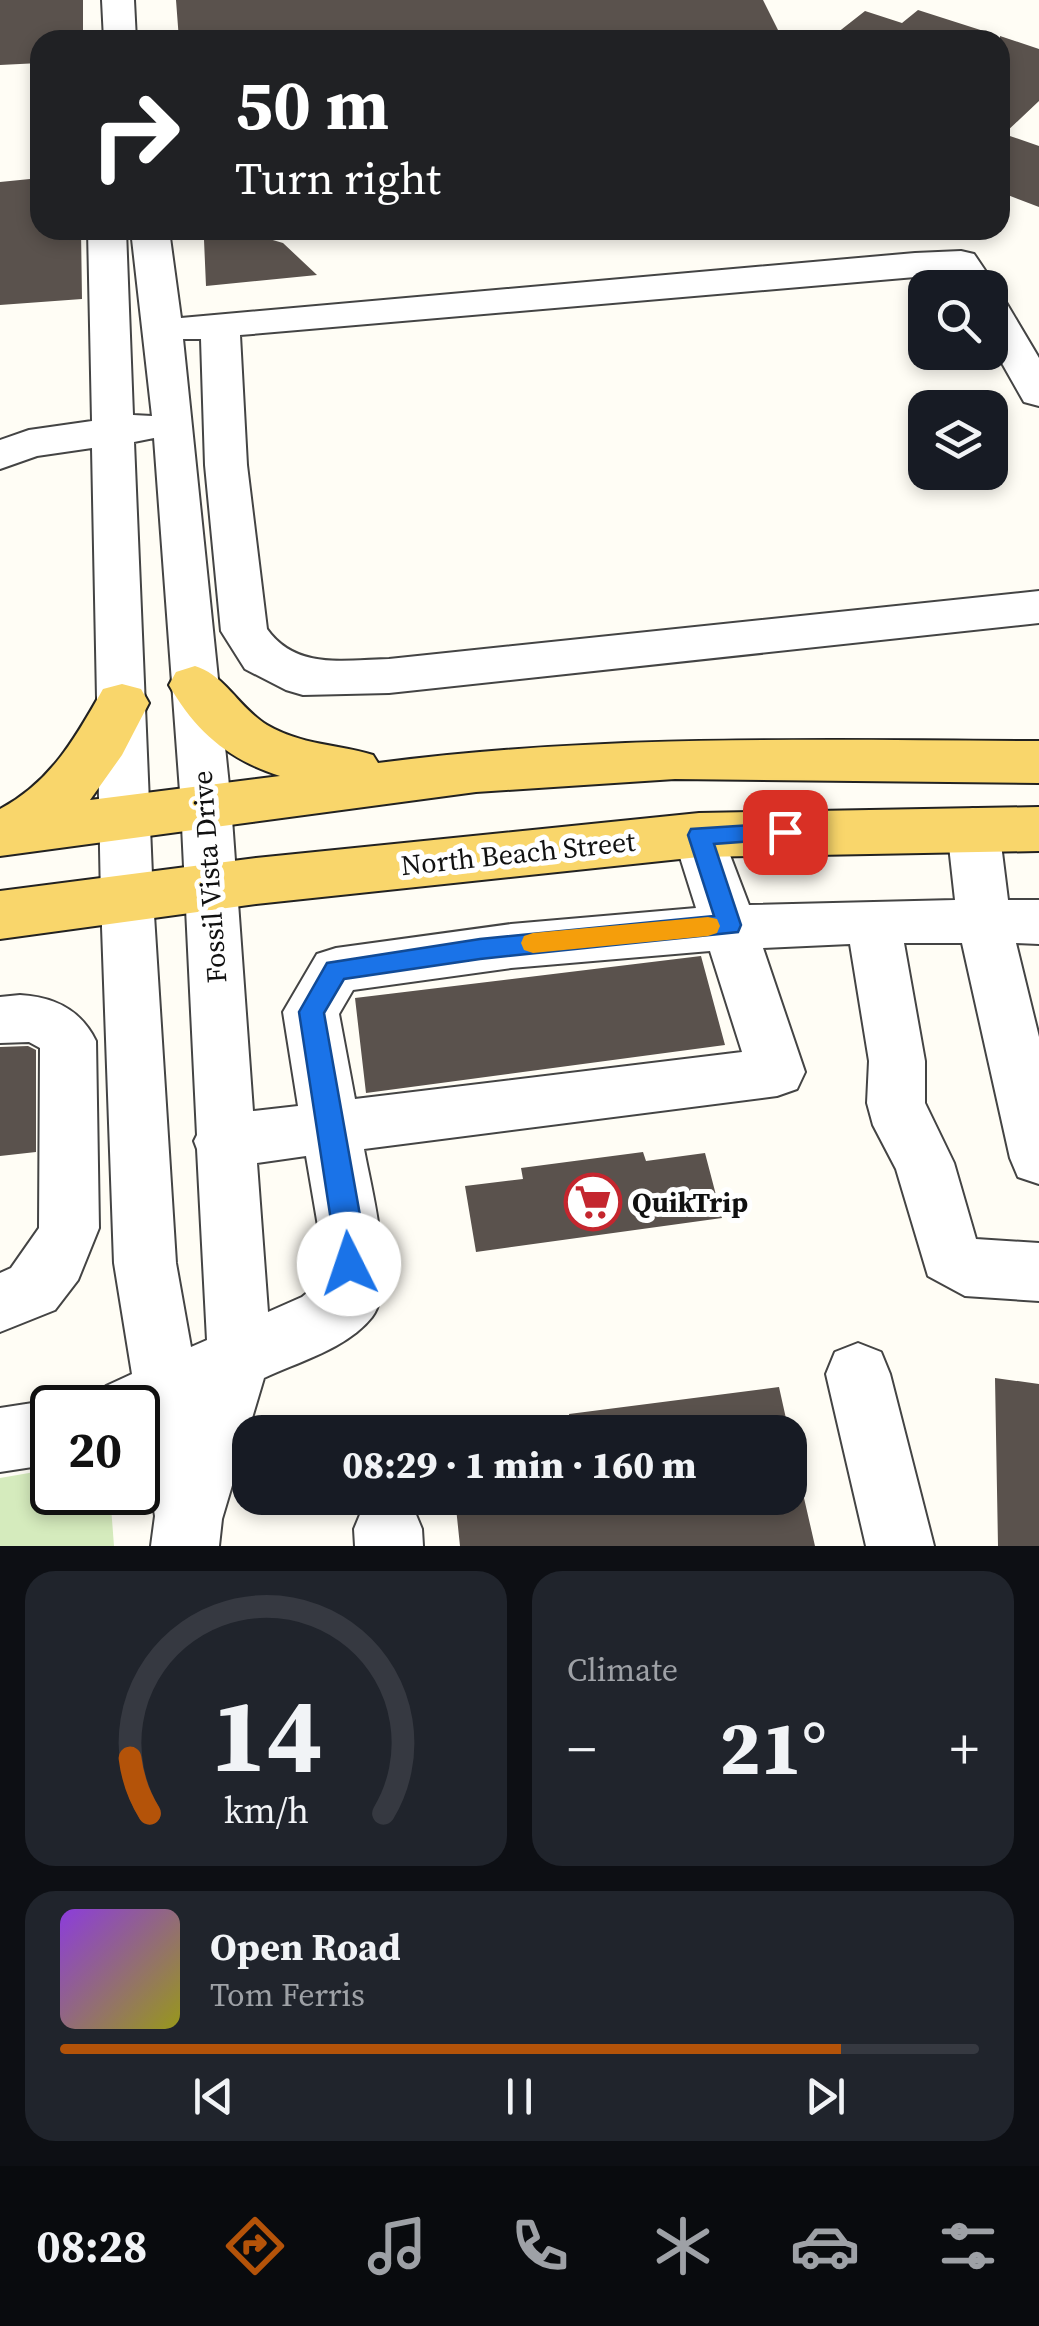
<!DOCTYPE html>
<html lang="en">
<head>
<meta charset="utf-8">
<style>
  :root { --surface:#171b24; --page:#20242c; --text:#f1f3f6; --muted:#9ea1a6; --line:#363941; --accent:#b45309 }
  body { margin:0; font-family:"Source Serif 4",serif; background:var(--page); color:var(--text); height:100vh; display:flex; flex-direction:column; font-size:38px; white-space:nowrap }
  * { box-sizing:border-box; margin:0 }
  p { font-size:32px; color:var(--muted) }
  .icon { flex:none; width:55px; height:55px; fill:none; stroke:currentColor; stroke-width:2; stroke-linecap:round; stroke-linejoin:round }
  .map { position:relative; height:1546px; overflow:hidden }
  .drawer { display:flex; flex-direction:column; gap:25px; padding:25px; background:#0d0f14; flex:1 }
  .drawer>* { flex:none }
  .top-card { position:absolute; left:30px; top:30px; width:980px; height:210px; border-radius:30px; box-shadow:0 5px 15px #0003; background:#202124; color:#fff; overflow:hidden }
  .fabs { position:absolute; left:908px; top:270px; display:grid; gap:20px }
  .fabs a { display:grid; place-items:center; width:100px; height:100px; border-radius:20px; background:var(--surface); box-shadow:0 5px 15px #0003; font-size:50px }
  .speed { position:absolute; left:30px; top:1385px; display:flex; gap:20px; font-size:50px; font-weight:700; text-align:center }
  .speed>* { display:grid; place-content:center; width:130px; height:130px; border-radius:50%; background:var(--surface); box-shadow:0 5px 15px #0003; line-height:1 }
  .speed .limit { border:5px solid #111; border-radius:15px; background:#fff; color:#111 }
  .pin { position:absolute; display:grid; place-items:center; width:85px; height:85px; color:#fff; margin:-42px; border-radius:20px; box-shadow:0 5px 15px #0006 }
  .me { position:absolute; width:110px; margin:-55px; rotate:356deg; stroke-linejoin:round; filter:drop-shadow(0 0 8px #0008) }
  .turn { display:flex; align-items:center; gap:35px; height:210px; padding:0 40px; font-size:45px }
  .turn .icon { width:130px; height:130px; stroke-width:2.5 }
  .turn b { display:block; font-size:70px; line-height:85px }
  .big { font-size:75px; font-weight:800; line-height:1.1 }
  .drawer .card { flex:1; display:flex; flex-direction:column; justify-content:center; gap:15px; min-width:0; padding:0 35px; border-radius:30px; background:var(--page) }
  .drawer .dial { align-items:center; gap:0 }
  .dial svg { height:260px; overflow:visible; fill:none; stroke:var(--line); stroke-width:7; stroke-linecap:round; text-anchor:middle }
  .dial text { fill:var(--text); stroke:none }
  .song { display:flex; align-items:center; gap:30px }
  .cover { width:120px; height:120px; border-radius:15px; background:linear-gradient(135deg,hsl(270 70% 55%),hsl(60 70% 35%)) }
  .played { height:10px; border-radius:5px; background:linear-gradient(90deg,var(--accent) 85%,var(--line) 85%) }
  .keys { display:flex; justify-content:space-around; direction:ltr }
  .heat { display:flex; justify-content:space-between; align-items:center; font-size:55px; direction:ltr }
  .drawer .tiles { flex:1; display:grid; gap:25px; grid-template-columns:1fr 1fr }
  .card:last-child { grid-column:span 2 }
  .trip { position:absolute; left:232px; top:1415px; width:575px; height:100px; border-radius:30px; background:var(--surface); box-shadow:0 5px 15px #0003; font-weight:800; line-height:100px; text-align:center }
  .menu { display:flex; height:160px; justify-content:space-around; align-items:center; background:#090b0e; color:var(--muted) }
  .menu .icon { width:70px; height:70px }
  .menu .active { color:var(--accent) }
  .menu b { font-size:45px; color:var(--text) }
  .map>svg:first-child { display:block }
</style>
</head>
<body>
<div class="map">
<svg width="1039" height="1546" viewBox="0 0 1039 1546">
  <rect width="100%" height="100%" fill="#fffdf5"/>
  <path fill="#d5ebbd" d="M52,1469V1492L110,1493L114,1546H0V1478Z"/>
  <path fill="#5a524d" d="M0,0H83V40H40V63L0,65Z
    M176,0H763L783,40H179Z
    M918,10L993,34L992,40H828L865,11L902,23Z
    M1000,36L1039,49V101L1004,134L1039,146V207L1000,192Z
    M40,178V230H81L82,299L0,305V182Z
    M259,236L283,243L317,275L206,286L204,240Z
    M701,956L725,1045L366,1093L355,998Z
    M28,1046L36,1050V1152L0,1156V1047Z
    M643,1152L646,1161L705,1153L722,1218L476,1252L465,1186L523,1179L521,1168Z
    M995,1378L1039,1384V1546H998Z
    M779,1387L789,1432H571L569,1414Z
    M455,1498H804L815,1546H460Z"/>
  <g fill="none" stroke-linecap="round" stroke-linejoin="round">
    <g stroke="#444" stroke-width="4">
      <path id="minor" d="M102,0H134L136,40H104Z
        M88,230H126L133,415L152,416L131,230H169L181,318L915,253L961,251L974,254L997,288L992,296L1004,299L1039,358V406L1024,402L990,342V288H958L950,274L240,335L247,465L267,629C296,670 344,660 389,659L1039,591V623L389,693L303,695L286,690L245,669L221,631L205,465L201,339H183L231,805L253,1111L298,1106L283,1012L317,954L336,948L511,924L696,908L673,835L681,821L699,815L717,821L749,905L955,900L947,828L955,814L973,808L991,814L999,828L1008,900H1039V944L1016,943L1039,1037V1184L1018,1177L1010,1158L962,943H904L925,1061V1103L954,1163L976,1239L1039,1243V1301L965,1296L928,1276L896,1169L873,1125L867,1103L869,1061L850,944L763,948L805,1072L797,1089L777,1096L364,1149C371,1188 397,1284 372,1317C348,1348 298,1362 264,1378L222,1519L219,1546H151L155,1516L141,1435L138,1436V1408H97L106,1386L132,1374L114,1263L101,899L92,448L37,456L0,469V440L29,430L92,421ZM154,438L181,805L197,1135L194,1141L197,1149L207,1340L191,1347L176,1263L153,899L134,442ZM710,951L742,1052L355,1099L339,1014L353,990L511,968ZM306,1156L319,1232V1283L302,1297L268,1312L257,1163Z
        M20,995C55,997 81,1010 96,1041L99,1228L78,1280L55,1310L0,1332V1273L11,1268L39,1228L40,1048L29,1042L0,1043V997Z
        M858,1343L881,1352L890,1374L934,1546H866L826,1374L835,1352Z
        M52,1400L71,1408H52V1464L0,1472V1408Z
        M382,1498L412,1505L422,1529L423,1546H355L354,1529L364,1505Z"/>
    </g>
    <g stroke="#222" stroke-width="4">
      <path id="major" d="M195,666C225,675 239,708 267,725C301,745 337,744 373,755L378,763C599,734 817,740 1039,741V783L675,779L476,792L0,856V809C51,782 76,737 103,689L122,684L141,689L149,703L122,755L90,800L280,776C229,760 195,731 169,685L176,672Z
        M1039,807V851L699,857L256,904L0,939V891L256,858L699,813Z"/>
    </g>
    <use href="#minor" fill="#fff" fill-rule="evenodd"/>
    <use href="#major" fill="#f9d66b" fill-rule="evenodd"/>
  </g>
  <path fill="#1a73e8" stroke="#114b97" stroke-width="2.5" d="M785,823L793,825L796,832L793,838L714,844L741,925L738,932L480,959L344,979L324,1013L363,1232V1264L359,1273L349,1277L339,1273L299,1012L327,963L480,939L714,916L688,835L691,829Z"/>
  <path fill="#f59e0b" d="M708,917L717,919L720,926L717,933L708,936L533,953L524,950L521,943L524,936L533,933Z"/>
  <defs>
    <g id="supermarket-ring" transform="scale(2.875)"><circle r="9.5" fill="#fff" stroke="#c4262e" stroke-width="1.5"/><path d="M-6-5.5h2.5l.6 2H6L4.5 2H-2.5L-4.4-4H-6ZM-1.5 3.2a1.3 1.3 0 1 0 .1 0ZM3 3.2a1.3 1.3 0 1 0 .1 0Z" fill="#c4262e"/></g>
  </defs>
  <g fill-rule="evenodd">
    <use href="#supermarket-ring" x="593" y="1202"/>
  </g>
  <g text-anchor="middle" stroke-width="10" stroke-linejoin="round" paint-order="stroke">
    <g font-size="28" fill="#111" stroke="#fff">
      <text transform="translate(518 853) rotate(-6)" y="10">North Beach Street</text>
      <text transform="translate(209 877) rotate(-94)" y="10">Fossil Vista Drive</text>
    </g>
    <g font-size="28" font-weight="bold" fill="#111" stroke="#fff" text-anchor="start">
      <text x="632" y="1212">QuikTrip</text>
    </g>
  </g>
</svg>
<div class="fabs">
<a><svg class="icon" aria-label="search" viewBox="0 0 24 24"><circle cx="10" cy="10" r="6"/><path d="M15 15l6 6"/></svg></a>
<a><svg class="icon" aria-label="layers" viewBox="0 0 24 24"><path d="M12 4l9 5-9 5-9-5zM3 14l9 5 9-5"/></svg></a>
</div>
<div class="speed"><div class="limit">20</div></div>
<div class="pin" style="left:785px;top:832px;background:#d93025"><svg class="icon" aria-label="arrive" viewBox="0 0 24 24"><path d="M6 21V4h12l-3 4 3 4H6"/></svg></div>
<svg class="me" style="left:349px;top:1264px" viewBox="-20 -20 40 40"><circle r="19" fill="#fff"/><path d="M0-13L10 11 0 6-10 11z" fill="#1a73e8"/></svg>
<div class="trip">08:29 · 1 min · 160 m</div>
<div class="top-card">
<div class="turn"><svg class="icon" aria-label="right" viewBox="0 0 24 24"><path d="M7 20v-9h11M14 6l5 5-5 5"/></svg><div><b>50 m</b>Turn right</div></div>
</div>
</div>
<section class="drawer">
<div class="tiles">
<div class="card dial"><svg viewBox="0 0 100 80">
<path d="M14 69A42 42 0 1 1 86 69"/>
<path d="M14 69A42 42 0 0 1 8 52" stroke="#b45309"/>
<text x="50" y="56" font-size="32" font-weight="700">14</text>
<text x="50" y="72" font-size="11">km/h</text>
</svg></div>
<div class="card"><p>Climate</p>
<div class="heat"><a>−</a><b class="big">21°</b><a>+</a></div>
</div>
<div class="card">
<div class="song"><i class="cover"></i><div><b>Open Road</b><p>Tom Ferris</p></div></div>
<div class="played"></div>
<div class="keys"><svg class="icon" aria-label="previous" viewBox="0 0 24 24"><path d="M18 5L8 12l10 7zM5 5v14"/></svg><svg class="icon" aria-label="pause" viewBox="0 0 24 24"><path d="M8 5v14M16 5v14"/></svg><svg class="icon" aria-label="next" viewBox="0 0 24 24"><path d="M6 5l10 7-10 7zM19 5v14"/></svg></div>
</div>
</div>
</section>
<nav class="menu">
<b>08:28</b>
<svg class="icon active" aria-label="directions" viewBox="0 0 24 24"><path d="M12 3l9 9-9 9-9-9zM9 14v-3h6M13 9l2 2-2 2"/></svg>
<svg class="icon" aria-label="music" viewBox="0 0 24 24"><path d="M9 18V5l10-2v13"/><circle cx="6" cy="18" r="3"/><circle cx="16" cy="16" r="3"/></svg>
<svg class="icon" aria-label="phone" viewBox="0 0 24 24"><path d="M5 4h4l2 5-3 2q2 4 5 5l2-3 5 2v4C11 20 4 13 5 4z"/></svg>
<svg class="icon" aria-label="climate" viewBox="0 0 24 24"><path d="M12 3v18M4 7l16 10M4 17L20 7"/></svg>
<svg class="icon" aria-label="car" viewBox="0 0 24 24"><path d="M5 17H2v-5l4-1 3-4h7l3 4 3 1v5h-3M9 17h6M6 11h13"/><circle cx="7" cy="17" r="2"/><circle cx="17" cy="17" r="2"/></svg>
<svg class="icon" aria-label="filters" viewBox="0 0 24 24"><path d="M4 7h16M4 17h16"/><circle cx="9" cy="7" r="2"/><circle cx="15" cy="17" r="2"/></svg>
</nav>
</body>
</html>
